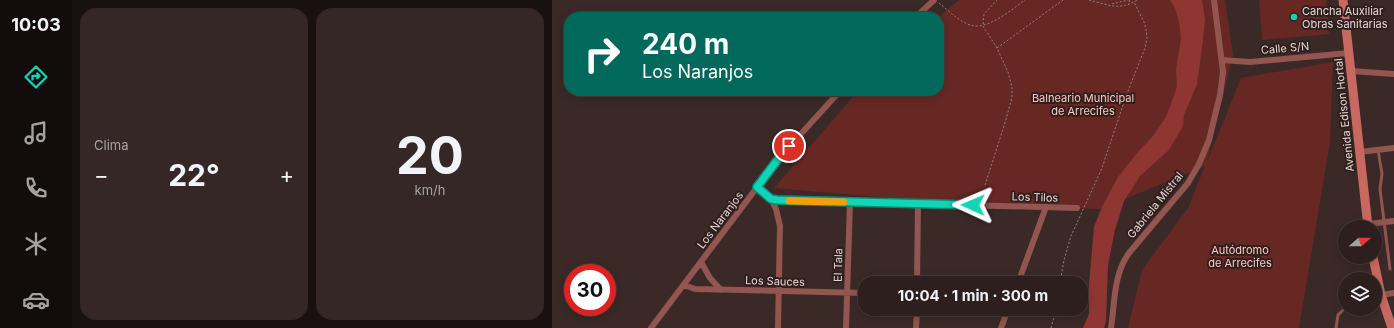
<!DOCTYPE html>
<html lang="es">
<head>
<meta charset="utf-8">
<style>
  :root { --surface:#2c1f1d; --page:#342726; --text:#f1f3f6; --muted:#a6a2a4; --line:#483d3b; --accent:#11d5b4 }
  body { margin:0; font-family:Inter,sans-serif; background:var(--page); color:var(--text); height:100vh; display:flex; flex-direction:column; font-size:15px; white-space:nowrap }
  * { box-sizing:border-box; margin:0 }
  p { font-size:13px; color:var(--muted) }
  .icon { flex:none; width:22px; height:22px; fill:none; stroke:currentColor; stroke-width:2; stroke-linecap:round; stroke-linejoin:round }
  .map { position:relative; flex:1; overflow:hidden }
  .sheet { display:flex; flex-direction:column; gap:8px; padding:8px; background:#181110; width:480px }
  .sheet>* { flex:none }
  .top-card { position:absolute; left:12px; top:12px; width:380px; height:84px; border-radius:16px; box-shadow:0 2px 10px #0003,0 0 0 1px var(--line); background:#00695c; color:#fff; overflow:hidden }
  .needle { width:26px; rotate:70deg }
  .fabs { position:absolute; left:786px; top:220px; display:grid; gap:8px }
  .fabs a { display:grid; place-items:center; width:44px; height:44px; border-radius:50%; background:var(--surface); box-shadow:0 2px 10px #0003,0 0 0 1px var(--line); font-size:20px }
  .speed { position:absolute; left:12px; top:264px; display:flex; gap:8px; font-size:20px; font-weight:700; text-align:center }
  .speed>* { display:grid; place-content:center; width:52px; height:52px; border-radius:50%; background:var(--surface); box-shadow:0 2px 10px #0003,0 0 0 1px var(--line); line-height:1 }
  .speed .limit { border:6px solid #d22; background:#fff; color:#111 }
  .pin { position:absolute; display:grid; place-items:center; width:34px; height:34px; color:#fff; margin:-17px; border:2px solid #fff; border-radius:50%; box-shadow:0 1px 4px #0007 }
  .me { position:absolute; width:44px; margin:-22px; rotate:271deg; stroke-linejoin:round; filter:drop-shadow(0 0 3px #0008) }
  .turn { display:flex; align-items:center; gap:14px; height:84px; padding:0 12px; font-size:18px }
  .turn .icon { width:52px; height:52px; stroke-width:2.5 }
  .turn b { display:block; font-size:28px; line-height:34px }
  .big { font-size:30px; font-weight:700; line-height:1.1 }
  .sheet .tile { flex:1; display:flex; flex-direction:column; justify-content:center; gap:6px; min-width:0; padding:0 14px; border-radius:16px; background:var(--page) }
  .sheet .dial { align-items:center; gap:0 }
  .dial b { font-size:52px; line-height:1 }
  .heat { display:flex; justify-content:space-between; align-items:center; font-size:22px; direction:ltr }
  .sheet .tiles { flex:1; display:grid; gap:8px; grid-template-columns:repeat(2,1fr) }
  .trip { position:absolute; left:306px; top:276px; width:230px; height:40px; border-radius:16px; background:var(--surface); box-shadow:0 2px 10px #0003,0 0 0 1px var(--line); font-weight:700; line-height:40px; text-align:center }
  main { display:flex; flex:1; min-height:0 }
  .tab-bar { display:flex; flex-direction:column; width:72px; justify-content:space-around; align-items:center; background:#120c0c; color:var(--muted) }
  .tab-bar .icon { width:28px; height:28px }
  .tab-bar .selected { color:var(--accent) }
  .tab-bar b { font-size:18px; color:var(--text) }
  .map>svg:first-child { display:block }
</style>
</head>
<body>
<main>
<nav class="tab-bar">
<b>10:03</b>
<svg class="icon selected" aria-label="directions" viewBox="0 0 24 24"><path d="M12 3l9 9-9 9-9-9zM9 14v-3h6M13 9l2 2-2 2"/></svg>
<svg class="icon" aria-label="music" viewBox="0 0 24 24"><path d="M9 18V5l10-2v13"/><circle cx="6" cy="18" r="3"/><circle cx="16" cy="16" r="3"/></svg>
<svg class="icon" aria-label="phone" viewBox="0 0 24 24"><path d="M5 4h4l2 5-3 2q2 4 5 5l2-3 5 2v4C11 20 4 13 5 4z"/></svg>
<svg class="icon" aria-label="climate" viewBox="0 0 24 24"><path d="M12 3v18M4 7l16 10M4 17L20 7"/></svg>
<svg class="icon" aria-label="car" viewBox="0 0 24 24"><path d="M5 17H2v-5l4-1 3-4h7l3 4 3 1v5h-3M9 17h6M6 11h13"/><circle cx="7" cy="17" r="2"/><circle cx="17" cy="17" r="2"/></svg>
</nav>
<section class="sheet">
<div class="tiles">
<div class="tile"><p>Clima</p>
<div class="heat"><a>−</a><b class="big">22°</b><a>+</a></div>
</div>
<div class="tile dial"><b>20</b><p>km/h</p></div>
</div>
</section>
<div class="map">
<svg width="842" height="328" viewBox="0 0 842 328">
  <rect width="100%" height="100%" fill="#3a2927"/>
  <path fill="#672824" d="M407,0H673L681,54L655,162L689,78L781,62L778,142L747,328H576L590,270L636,208L653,166L549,209L435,206L222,188L306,91H387V17Z
    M707,0H774L777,34L710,40Z"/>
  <path fill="#8f3632" d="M618,0H650L653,20L651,40L645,84L632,115L631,126L617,150L588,176L572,201L563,230L556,265L554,321L552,328H531L537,314V284L542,227L549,209L566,177L585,153L601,136L614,117L625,87L624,69L629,39L627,22L623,8Z"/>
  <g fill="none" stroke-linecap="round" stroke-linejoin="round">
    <path stroke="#918381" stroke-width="1" stroke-dasharray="2 2" stroke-linecap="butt" d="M537,0C557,5 567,11 585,0
      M577,0L578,4
      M387,3C396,10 406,21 418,25C435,31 459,10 473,0
      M560,4L576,0
      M445,48L511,0
      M433,185L452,126L460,98V87L456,72L445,48L431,26L432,14L445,0
      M508,283L512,260L519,236L550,168L574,96L593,48L595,38L594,29L592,22L582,2
      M499,328L504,309"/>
    <path stroke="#92554f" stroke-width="3" d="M826,150L830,174L828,189L838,269
      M784,328L786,315L793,308"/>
    <path stroke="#92554f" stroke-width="6" d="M364,17L382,0
      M670,60L698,62L797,53
      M799,71L842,74
      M807,152L842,148
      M205,187L219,199L225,200L525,208
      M219,199L224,209L228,226L226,328
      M816,224L842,221
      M149,262L158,278L169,290
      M365,283L366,204
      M466,283L494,207
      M132,285L143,289L313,293
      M829,295L842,293
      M99,328L227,158L288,91
      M294,328L298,202
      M364,328L365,309
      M449,328L456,309
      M559,328C563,303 561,275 577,253L636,183L647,164L657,140L668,95L671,72L662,0"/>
    <path stroke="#c96861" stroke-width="9" d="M791,0L816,227
      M821,257L829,295L840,328"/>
  </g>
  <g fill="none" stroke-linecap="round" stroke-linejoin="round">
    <g stroke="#0b8a75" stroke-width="10">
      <path id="route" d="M237,146L227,158L205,187L219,199L225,200L421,205"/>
    </g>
    <use href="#route" stroke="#11d5b4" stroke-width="7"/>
    <path stroke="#f59e0b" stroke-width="7" d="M237,201L292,202"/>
  </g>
  <circle fill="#11d5b4" stroke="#301f1d" stroke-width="1.5" cx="742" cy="17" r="4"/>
  <g text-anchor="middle" stroke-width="4" stroke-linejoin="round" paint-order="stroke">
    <g font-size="11" fill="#e2d6d5" stroke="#301f1d" text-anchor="start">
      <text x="750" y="15">Cancha Auxiliar<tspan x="750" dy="13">Obras Sanitarias</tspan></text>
    </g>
    <g font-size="11" fill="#e2d6d5" stroke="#301f1d">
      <text transform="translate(733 48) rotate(-5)" y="4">Calle S/N</text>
      <text transform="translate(792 115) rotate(-96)" y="4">Avenida Edison Hortal</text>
      <text transform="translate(483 197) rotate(2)" y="4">Los Tilos</text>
      <text transform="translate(603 205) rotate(-51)" y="4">Gabriela Mistral</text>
      <text transform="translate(168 220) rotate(-53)" y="4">Los Naranjos</text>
      <text transform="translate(286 265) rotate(-89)" y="4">El Tala</text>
      <text transform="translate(223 281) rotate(2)" y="4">Los Sauces</text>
    </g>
    <g font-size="11" fill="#fbc6c0" stroke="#301f1d">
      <text x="531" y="102">Balneario Municipal<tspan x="531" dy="13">de Arrecifes</tspan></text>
      <text x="688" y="254">Autódromo<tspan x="688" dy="13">de Arrecifes</tspan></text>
    </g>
  </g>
</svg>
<div class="fabs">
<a><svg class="needle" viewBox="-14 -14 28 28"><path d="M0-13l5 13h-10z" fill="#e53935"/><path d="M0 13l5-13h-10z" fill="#a6a2a4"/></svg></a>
<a><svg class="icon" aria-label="layers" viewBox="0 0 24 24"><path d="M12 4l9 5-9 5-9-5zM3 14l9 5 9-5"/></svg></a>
</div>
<div class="speed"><div class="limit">30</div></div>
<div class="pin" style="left:237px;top:146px;background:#d93025"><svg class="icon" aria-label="arrive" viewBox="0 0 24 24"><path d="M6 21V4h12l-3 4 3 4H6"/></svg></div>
<svg class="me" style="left:421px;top:205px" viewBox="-20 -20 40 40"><path d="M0-17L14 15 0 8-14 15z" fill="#11d5b4" stroke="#fff" stroke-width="4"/></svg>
<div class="trip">10:04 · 1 min · 300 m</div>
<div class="top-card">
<div class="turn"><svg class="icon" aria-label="right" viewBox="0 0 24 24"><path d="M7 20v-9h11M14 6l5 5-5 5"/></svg><div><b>240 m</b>Los Naranjos</div></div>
</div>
</div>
</main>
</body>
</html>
